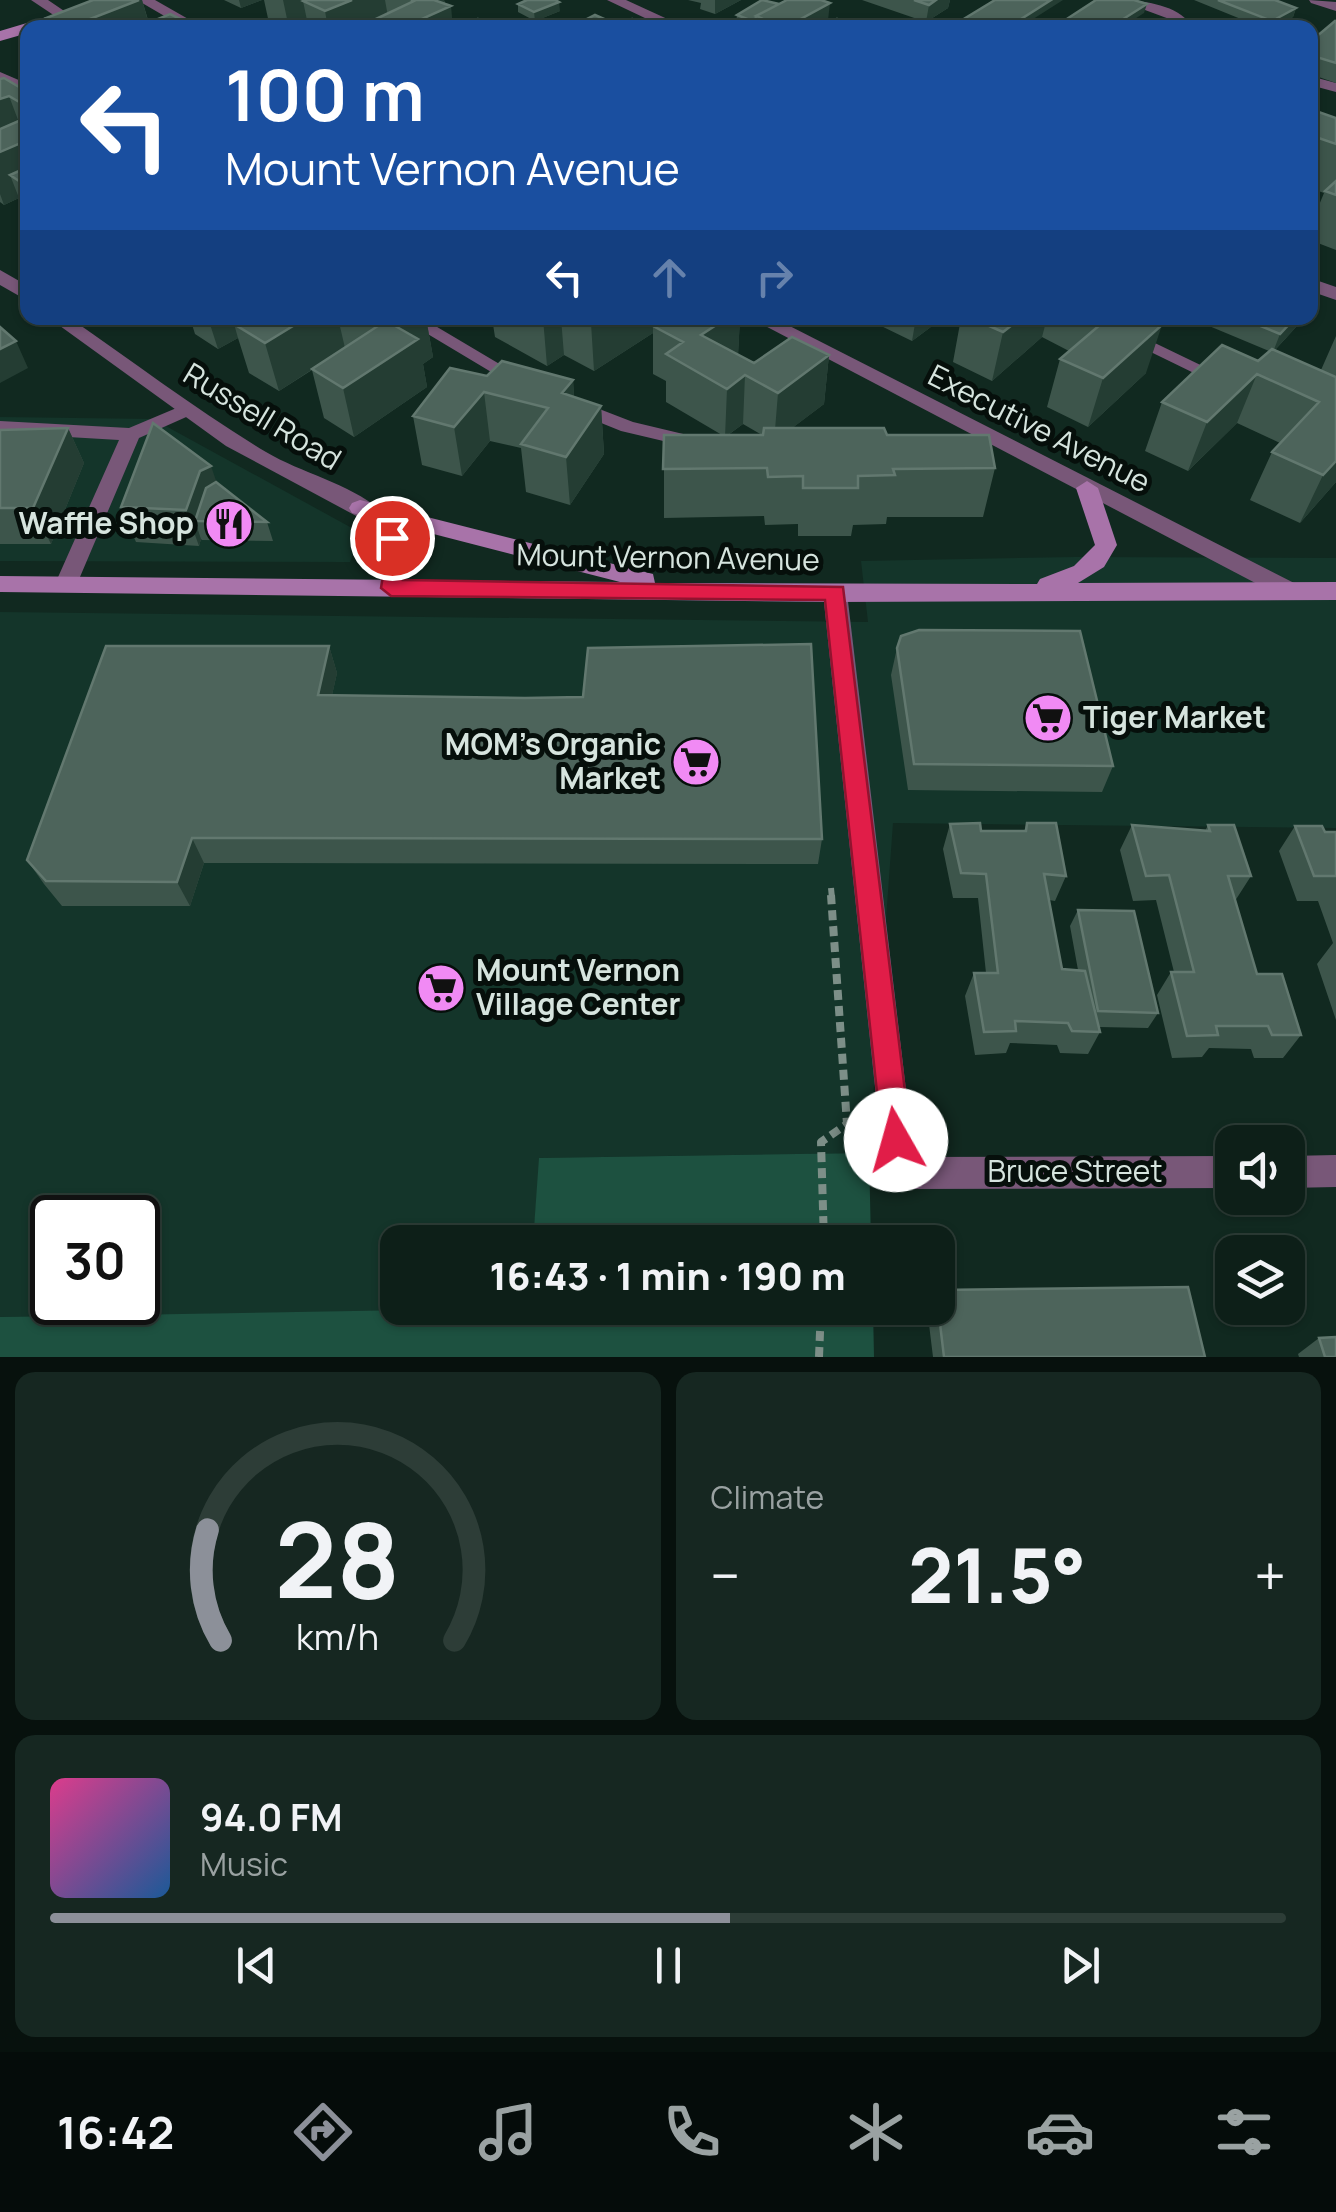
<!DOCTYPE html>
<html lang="en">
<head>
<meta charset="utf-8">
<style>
  :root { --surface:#0d1f18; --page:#162721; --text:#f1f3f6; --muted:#9aa2a2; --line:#2d3d37; --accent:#8c9099 }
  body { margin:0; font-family:Manrope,sans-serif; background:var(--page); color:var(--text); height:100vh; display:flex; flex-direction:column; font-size:38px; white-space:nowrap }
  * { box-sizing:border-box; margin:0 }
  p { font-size:32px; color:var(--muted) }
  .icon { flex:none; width:55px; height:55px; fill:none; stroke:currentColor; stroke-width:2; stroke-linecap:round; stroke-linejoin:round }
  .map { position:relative; height:1357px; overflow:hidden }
  .panel { display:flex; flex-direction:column; gap:15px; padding:15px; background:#07110d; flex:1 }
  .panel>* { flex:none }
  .banner { position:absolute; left:20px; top:20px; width:1298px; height:305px; border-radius:20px; box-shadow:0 2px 8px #0004,0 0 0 2px var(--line); background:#1a4fa0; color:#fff; overflow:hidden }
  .tools { position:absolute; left:1215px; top:1125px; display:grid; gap:20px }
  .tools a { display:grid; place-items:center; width:90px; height:90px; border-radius:20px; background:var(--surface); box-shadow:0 2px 8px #0004,0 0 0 2px var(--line); font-size:50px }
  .speed { position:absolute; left:30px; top:1195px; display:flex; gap:20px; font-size:50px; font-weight:700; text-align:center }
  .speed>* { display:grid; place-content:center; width:130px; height:130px; border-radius:50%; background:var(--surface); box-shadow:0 2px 8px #0004,0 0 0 2px var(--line); line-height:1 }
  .speed .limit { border:5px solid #111; border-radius:15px; background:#fff; color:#111 }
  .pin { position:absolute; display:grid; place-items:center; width:85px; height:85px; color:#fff; margin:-42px; border:5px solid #fff; border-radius:50%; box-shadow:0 2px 10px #0007 }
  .me { position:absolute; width:110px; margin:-55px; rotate:353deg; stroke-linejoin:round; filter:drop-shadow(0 0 8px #0008) }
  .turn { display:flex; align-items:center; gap:35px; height:210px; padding:0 40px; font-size:45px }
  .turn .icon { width:130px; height:130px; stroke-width:2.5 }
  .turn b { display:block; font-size:70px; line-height:85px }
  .lanes { display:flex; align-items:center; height:95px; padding:0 40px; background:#0003; justify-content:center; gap:50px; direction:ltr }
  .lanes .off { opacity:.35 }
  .big { font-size:75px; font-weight:800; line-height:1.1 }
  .panel .widget { flex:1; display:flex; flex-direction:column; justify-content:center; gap:15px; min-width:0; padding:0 35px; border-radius:20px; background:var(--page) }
  .panel .dial { align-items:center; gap:0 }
  .dial svg { height:260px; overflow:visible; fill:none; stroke:var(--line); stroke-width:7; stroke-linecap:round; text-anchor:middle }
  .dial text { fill:var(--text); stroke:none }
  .song { display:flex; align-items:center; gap:30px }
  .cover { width:120px; height:120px; border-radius:15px; background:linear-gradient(135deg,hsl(330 70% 55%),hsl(210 70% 35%)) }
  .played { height:10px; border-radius:5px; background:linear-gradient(90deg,var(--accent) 55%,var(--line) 55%) }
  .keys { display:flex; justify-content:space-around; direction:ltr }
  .heat { display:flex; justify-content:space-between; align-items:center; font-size:55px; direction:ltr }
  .panel .tiles { flex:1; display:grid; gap:15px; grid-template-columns:1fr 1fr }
  .widget:last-child { grid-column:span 2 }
  .trip { position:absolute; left:380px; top:1225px; width:575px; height:100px; border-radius:20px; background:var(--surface); box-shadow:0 2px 8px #0004,0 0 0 2px var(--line); font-weight:800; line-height:100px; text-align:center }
  .menu { display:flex; height:160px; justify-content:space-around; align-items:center; background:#050c0a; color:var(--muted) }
  .menu .icon { width:70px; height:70px }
  .menu .current { color:var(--accent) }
  .menu b { font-size:45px; color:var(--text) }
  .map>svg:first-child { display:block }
</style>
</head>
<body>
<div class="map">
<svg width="1336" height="1357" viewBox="0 0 1336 1357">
  <rect width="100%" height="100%" fill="#112920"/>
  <path fill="#14352a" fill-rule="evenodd" d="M0,417L153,419L361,533L350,562L0,561Z
    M1076,557L1336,558V828L893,823L869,1153L540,1158L533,1242H398V1308L529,1309L0,1317V612L868,622L861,561ZM52,1218H138V1302H52Z"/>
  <path fill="#1d5140" d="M869,1153L871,1242H533L539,1158Z
    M529,1308H873L874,1357H0V1317Z"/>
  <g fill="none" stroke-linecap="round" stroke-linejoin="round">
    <path stroke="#7d8f88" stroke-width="6" stroke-dasharray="8 5" stroke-linecap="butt" d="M831,888L832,898"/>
    <path stroke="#7d8f88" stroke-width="8" stroke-dasharray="10 6" stroke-linecap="butt" d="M824,1242L821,1142L847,1124L831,895
      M819,1357L821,1308"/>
    <path fill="#785778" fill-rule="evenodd" d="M0,72L28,84V94L0,81Z
      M1310,76L1336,83V92L1310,85Z
      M401,318H422L528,381L519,387L513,385Z
      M1081,318H1103L1215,372L1212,376H1200Z
      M576,400L633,422L700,438L703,442L693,448L621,431L569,410V402Z
      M186,404L193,406V414L139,438L77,584L66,592L59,589L55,584L119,440L0,433V421L129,428Z"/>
    <path fill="#785778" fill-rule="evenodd" d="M31,0H48L73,17L61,20Z
      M137,0H155L204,28H185Z
      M607,0H626L687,28H666Z
      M1118,0C1140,0 1173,4 1188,21L1187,28H1172V20Z
      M1309,0L1336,2V11L1311,3Z
      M1310,278L1336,287V300L1310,291Z
      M750,318H774L1300,586L1304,592L1300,598H1284Z
      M835,584L847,593L914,1157L1232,1156V1188L900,1189L888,1185L884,1173L823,593Z
      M1336,1155V1187L1288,1188V1156Z"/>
    <path fill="#785778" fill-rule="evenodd" d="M0,270L28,286V301L0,285Z
      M49,318H70C135,363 198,411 266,452C306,476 361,485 392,522C408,541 411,572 399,594H383L379,588C385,557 385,540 360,518L226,446Z"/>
    <path fill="#a873a9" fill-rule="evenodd" d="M104,0H126L47,28H28V33L0,41V31Z
      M1087,481L1098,488L1117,545L1104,567L1078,583L1336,582V600L835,602L0,592V576L620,582L352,513L349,508L352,503L360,500L645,572L653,574L655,583L1037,584L1040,579L1074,566L1095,545L1076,488Z"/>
  </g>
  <path fill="#3d554b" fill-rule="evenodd" d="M142,0L149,23L191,24L192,28H49L46,18Z
    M224,0H262L241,8Z
    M264,0H444L453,28H309L308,25L302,28H279L269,23Z
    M688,0H741L715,14L700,9L701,3Z
    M862,0H950L948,8L926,22Z
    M1194,0H1275L1296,8L1293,17L1273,28H1263Z
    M518,4L560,11L535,21L518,12Z
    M737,15L828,20L815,28H747L736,24Z
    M1336,22V83L1310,74V42Z
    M0,79L21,88L28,85V220L19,198L4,205L0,202Z
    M1310,109L1336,118V250L1310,240V227L1324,193L1310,188Z
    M190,318H426L433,357L423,364L427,387L354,437L324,418L312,370L279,391L249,373L238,338L218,349L195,334Z
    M492,318H740L738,354L754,363L829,355L824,404L792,428L887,435L995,468L983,517H887L886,524L853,525L851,536H798V524L765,525L764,516L664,518V435H722L666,402V381L653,374V333L594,371L564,355L547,366L495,337ZM743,424L762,435H728Z
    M876,318H943L912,341L875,323Z
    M961,318H1145L1146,373L1088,427L1047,407L1060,359L1069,351L1042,337L992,381L953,362Z
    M1190,318H1301L1297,326L1275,350L1321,370L1336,336V482L1300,523L1250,500L1272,452L1280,443L1237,423L1188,471L1145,451L1162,402L1258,361L1269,351Z
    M487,376L573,380L574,397L601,406L604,454L570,505L526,492L521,448L490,441L462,476L422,465L413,416Z
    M68,428L84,463L51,544H0V430Z
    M216,482L267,522L273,541L202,540L201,539L199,546L136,542L121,507Z
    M329,646L337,673L332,695L822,839L818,864L204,863L190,906H62L44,884L27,860Z
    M897,648L1113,766L1102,792L908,790L891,675Z
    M1027,823L1066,876L1055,901L1049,900L1062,969L1078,970L1070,926L1078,910L1158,1013L1148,1028L1099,1027L1100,1032L1088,1054L1060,1053L1057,1045L1010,1043L1006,1053L975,1055L965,996L974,973H986L978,898H953L943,849L950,824L981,831H1024Z
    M1132,825L1205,831L1208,825L1251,876L1235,901L1257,974L1301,1035L1283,1058H1254L1251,1049L1209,1048L1202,1057L1172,1058L1157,995L1171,972H1174L1156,900L1133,901L1120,850Z
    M1295,826L1325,832H1336V1020L1317,964L1333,943L1318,901H1297L1279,851Z
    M927,1308H938L1205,1357H933Z
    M1319,1338L1336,1357H1299L1298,1354Z"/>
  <path fill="#243d33" d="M139,0H142L150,28H78L77,24Z
    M239,0H262L241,8Z
    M283,0H385L390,28H328L325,11L303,1L308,25L302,28H289Z
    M430,0H444L445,9L451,6L453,28H402Z
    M715,0H741L715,14Z
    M936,0H950L948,8L926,22L929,5Z
    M1051,0H1063L1019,28H1007Z
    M559,2L560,11L535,21L534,12Z
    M830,3L828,20L815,28H784Z
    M1147,4L1144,13L1121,28H1109Z
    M1296,8L1293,17L1273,28H1270L1272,21Z
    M609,21V28H595Z
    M9,96L26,141L28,140V187L10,175L19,198L4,205L0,194V99Z
    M208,318H276L234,324L238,338L218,349Z
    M306,318H338L345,348L279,391L265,343Z
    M411,318H426L433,357L423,364L427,387L354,437L343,388L397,327Z
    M543,318H561L564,355L547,366Z
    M599,318H671L653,326V333L594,371L591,323Z
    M727,318H740L738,357L701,335Z
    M916,318H943L912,341Z
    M1021,318H1047L1042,337L992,381L1003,332Z
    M1295,318H1301L1297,326L1273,352L1280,334Z
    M1162,325L1146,373L1088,427L1103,378Z
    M16,341L28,368L0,383V349Z
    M829,355L824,404L774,442L778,393Z
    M1257,374L1237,423L1188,471L1207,422Z
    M745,375L743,424L725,437L727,389Z
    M573,380L576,428L562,393Z
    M484,392L490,441L462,476L454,427Z
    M601,406L604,454L570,505L566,457Z
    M68,428L84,463L51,544L33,508Z
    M1336,461V482L1300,523L1323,475Z
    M211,466L223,501L195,521L201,539L199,546L186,510L200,471Z
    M329,646L337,673L326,722L318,695Z
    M192,838L204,863L190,906L177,882Z"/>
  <path fill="#4d645b" stroke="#62786f" stroke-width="2.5" d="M93,0H139L77,24L84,28H60L46,18Z
    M305,0H352L325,11L303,1Z
    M411,0H434L451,6L402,28L359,27L414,1Z
    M527,0H555L559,2L534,12L518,4Z
    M762,0L779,4L756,16L755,22L737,15Z
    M787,0H821L830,3L784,28L756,16Z
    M914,0H936L929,5Z
    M995,0H1051L1007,28H949Z
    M1096,0H1134L1147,4L1109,28H1053Z
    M1218,0H1275L1296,8L1272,21Z
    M170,14L191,24L183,28H136Z
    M595,15L609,21L595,28H569Z
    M478,19L496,28H460Z
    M632,19L648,22L639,28H616Z
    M837,19L860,28H823Z
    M1335,21L1336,22V63L1310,55V42Z
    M513,22L526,28H501Z
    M1227,22L1246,28H1219Z
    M4,78L21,88L28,85V107L9,96L0,99V79Z
    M1310,109L1336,118V144L1310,135Z
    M28,117V140L0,152V129Z
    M28,167V187L10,175Z
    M1336,181V195L1325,191Z
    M246,318H306L265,343L234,324Z
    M369,318H411L397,327L418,339L343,388L312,369L381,324Z
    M581,318H599L591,323Z
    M666,318H727L701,335L754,363L792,337L829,355L778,393L745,375L727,389L666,354L683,342L653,326Z
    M971,318H1021L1003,332Z
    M1108,318H1145L1162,325L1103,378L1060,359Z
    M1241,318H1295L1280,334Z
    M0,327L16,341L0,349Z
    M1222,345L1258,361L1272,349L1336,377V461L1323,475L1272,452L1319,402L1257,374L1207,422L1162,402Z
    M502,361L573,380L562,393L601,406L566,457L521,444L548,408L484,392L454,427L413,416L450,368L487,376Z
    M153,423L211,466L200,471L186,510L121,507Z
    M68,428L33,508H0V430Z
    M764,428H884L887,435H989L995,468L893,469L895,475L858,476V488H803V476L768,477L767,468L663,469L664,435H763Z
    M216,482L267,522L195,521L206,488Z
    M919,630L1080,631L1113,766L914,764L897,648L901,636Z
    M811,644L822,839L192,838L177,882L46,881L27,860L106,646H329L318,695L525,698L583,697L588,648Z
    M980,823L981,831H1026L1027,823H1056L1066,876L1044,874L1062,969L1085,971L1100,1032L1072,1031L1068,1023L1015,1021L1016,1031L984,1032L974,973H998L986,874L961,873L950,824Z
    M1132,825L1210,831L1208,825H1234L1251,876H1228L1257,974H1282L1301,1035H1272L1268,1026H1216L1218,1035L1187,1036L1171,972H1194L1169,875L1146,876Z
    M1295,826H1322L1325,832H1336V876H1314Z
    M1078,910L1134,911L1158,1013L1098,1011Z
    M1188,1287L1205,1357H944L938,1307V1290Z
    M1336,1337V1357H1325L1319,1338Z"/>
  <path fill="#e11d48" stroke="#92132f" stroke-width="2.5" d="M392,530L399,533L407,556L403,580L843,587L911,1140L907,1150L896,1155L886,1150L882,1140L825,600L391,596L381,588L386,556L381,538Z"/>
  <defs>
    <g id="restaurant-disc" transform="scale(2.5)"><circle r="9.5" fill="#f18af4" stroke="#060f0b"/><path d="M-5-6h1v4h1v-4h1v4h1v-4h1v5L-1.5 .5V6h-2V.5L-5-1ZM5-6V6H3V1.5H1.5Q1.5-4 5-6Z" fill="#111"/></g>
    <g id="supermarket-disc" transform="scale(2.5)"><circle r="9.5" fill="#f18af4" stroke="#060f0b"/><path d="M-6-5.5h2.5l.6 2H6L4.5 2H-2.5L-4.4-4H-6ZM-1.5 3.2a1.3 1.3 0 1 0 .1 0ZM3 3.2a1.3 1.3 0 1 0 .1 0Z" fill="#111"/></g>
  </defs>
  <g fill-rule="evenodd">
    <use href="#restaurant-disc" x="229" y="524"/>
    <use href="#supermarket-disc" x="1048" y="718"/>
    <use href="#supermarket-disc" x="696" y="762"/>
    <use href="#supermarket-disc" x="441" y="988"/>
  </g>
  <g text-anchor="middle" stroke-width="10" stroke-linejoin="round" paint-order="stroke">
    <g font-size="30" fill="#d6e4de" stroke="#060f0b">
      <text transform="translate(262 417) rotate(31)" y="10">Russell Road</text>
      <text transform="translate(1039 429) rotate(27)" y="10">Executive Avenue</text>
      <text transform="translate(668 558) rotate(1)" y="10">Mount Vernon Avenue</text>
      <text x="1075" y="1182">Bruce Street</text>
    </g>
    <g font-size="30" font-weight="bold" fill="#d6e4de" stroke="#060f0b" text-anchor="end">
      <text x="194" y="534">Waffle Shop</text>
      <text x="1083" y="728" text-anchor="start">Tiger Market</text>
      <text x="661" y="755">MOM's Organic<tspan x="661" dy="34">Market</tspan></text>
      <text x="476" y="981" text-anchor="start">Mount Vernon<tspan x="476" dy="34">Village Center</tspan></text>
    </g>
  </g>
</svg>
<div class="tools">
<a><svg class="icon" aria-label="sound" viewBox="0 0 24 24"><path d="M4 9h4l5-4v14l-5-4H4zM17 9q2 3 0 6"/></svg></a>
<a><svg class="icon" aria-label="layers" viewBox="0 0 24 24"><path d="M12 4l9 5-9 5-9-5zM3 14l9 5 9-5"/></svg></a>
</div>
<div class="speed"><div class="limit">30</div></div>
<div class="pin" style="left:392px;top:538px;background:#d93025"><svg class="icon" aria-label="arrive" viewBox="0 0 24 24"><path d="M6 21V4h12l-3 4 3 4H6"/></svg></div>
<svg class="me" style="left:896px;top:1140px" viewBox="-20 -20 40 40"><circle r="19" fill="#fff"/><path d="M0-13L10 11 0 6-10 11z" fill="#e11d48"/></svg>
<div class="trip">16:43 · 1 min · 190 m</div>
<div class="banner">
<div class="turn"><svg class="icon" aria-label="left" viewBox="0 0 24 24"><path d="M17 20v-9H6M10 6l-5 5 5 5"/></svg><div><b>100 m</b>Mount Vernon Avenue</div></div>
<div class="lanes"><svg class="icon" aria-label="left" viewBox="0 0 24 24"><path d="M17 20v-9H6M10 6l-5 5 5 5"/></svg><svg class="icon off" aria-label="ahead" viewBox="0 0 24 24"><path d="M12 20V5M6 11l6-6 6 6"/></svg><svg class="icon off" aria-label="right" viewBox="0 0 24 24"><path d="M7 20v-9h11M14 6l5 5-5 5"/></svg></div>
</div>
</div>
<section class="panel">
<div class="tiles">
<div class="widget dial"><svg viewBox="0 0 100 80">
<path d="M14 69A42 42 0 1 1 86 69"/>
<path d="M14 69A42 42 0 0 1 10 35" stroke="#8c9099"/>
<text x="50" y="56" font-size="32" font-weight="700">28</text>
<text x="50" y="72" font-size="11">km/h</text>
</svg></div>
<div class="widget"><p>Climate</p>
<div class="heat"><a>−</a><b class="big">21.5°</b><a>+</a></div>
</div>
<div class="widget">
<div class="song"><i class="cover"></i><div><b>94.0 FM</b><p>Music</p></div></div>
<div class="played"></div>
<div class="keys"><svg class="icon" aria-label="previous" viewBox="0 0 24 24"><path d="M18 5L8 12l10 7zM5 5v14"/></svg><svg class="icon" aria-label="pause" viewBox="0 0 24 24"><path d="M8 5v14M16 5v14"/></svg><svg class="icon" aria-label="next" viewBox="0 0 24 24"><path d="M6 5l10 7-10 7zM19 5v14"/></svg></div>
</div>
</div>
</section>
<nav class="menu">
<b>16:42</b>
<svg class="icon current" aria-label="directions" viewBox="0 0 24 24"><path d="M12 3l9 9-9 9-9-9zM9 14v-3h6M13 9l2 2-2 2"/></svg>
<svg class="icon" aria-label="music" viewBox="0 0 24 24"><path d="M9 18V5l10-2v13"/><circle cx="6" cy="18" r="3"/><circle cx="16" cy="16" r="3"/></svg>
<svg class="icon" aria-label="phone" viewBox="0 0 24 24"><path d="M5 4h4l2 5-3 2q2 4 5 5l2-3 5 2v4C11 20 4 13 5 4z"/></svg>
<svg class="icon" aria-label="climate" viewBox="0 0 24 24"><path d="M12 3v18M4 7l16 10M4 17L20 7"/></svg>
<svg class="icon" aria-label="car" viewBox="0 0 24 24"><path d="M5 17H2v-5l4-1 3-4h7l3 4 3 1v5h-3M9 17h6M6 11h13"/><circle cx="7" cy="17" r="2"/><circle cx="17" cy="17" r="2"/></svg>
<svg class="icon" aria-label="filters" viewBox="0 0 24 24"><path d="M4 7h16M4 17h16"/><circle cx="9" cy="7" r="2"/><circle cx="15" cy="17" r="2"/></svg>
</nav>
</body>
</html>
